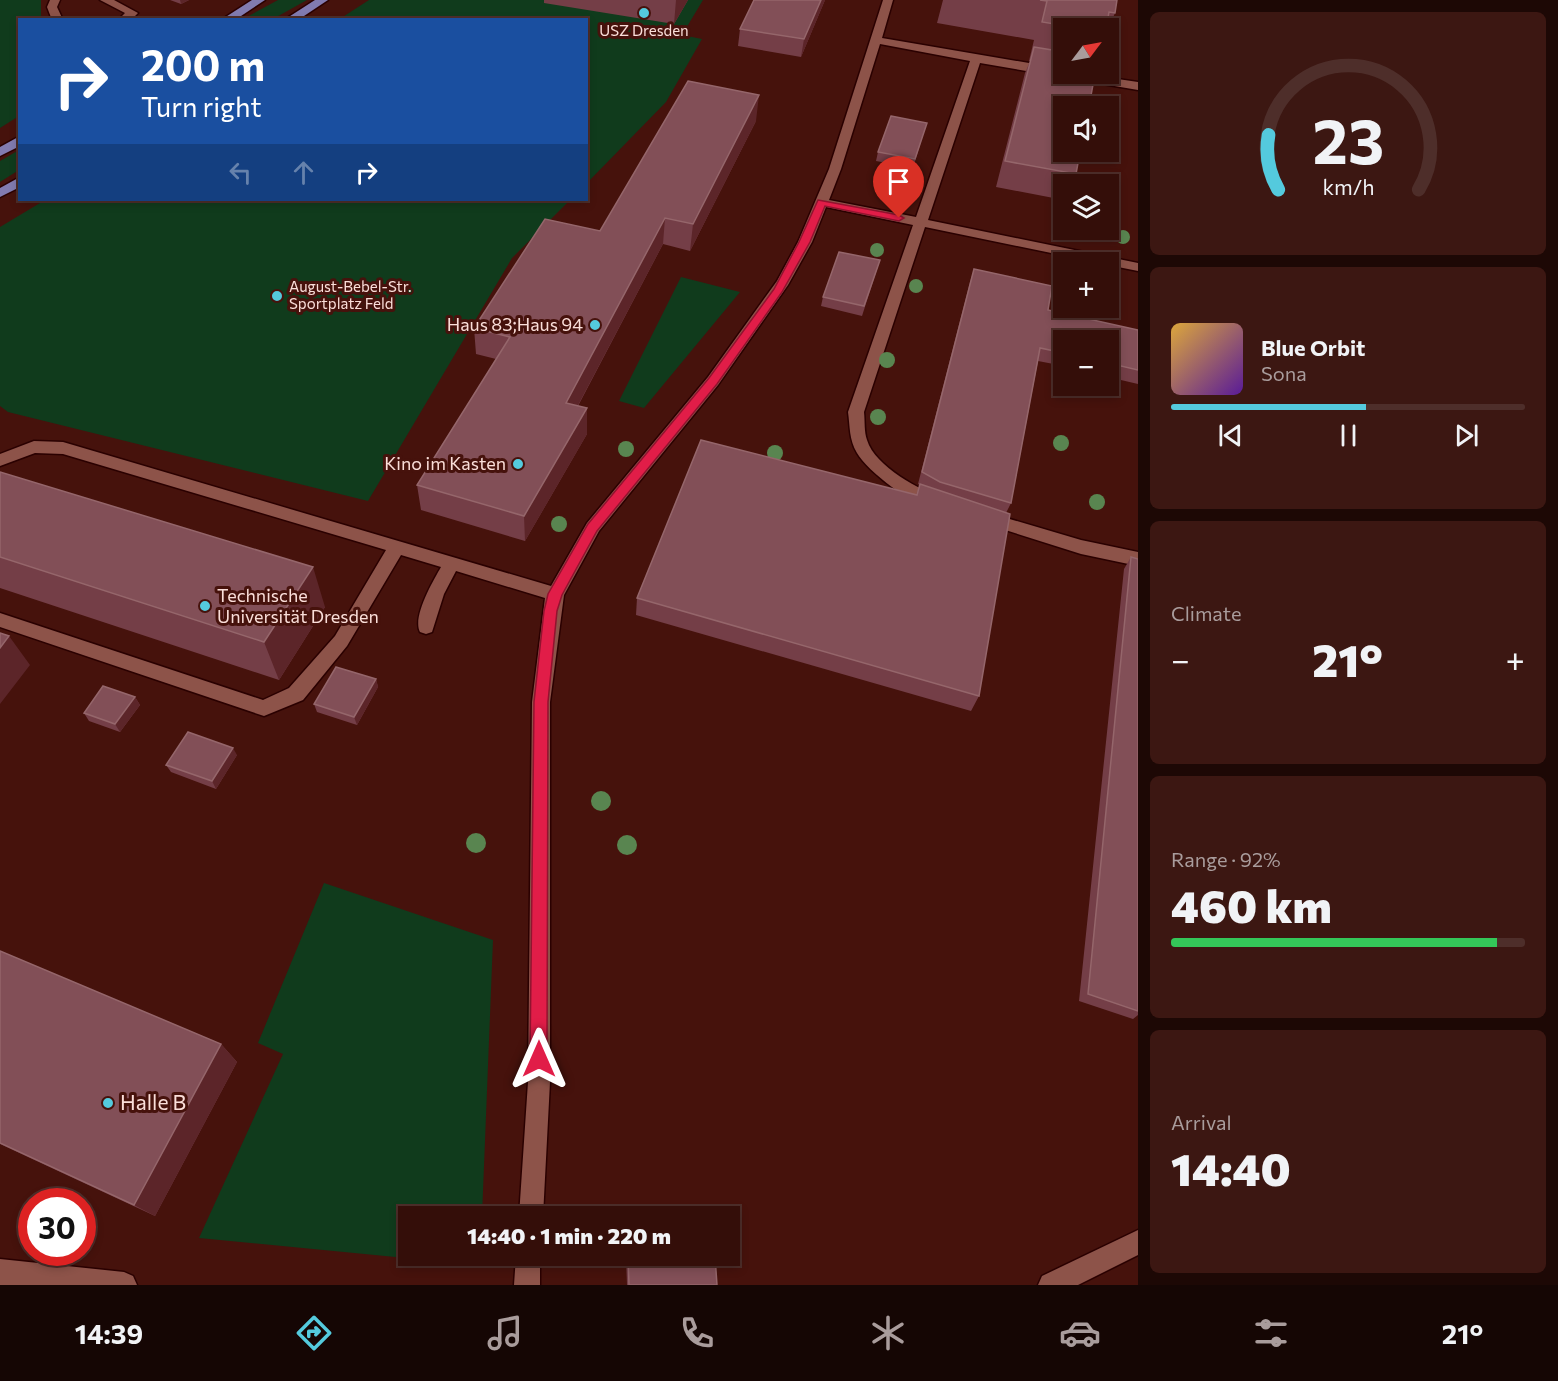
<!DOCTYPE html>
<html lang="en">
<head>
<meta charset="utf-8">
<style>
  :root { --surface:#340e09; --page:#3c1712; --text:#f1f3f6; --muted:#a99c9c; --line:#4e2e2a; --accent:#54cadd }
  body { margin:0; font-family:Commissioner,sans-serif; background:var(--page); color:var(--text); height:100vh; display:flex; flex-direction:column; font-size:22px; white-space:nowrap }
  * { box-sizing:border-box; margin:0 }
  p { font-size:20px; color:var(--muted) }
  .icon { flex:none; width:33px; height:33px; fill:none; stroke:currentColor; stroke-width:2; stroke-linecap:round; stroke-linejoin:round }
  .map { position:relative; flex:1; overflow:hidden }
  .drawer { display:flex; flex-direction:column; gap:12px; padding:12px; background:#1d0805; width:420px }
  .drawer>* { flex:none }
  .guide { position:absolute; left:18px; top:18px; width:570px; height:183px; border-radius:0px; box-shadow:0 3px 9px #0003,0 0 0 2px var(--line); background:#1a4fa0; color:#fff; overflow:hidden }
  .needle { width:39px; rotate:58deg }
  .controls { position:absolute; left:1053px; top:18px; display:grid; gap:12px }
  .controls a { display:grid; place-items:center; width:66px; height:66px; border-radius:0px; background:var(--surface); box-shadow:0 3px 9px #0003,0 0 0 2px var(--line); font-size:30px }
  .speed { position:absolute; left:18px; top:1188px; display:flex; gap:12px; font-size:30px; font-weight:700; text-align:center }
  .speed>* { display:grid; place-content:center; width:78px; height:78px; border-radius:50%; background:var(--surface); box-shadow:0 3px 9px #0003,0 0 0 2px var(--line); line-height:1 }
  .speed .limit { border:9px solid #d22; background:#fff; color:#111 }
  .pin { position:absolute; display:grid; place-items:center; width:51px; height:51px; color:#fff; margin:-62px -26px; border-radius:50% 50% 50% 0; rotate:-45deg; box-shadow:0 0 6px #0007 }
  .pin .icon { rotate:45deg }
  .me { position:absolute; width:66px; margin:-33px; rotate:0deg; stroke-linejoin:round; filter:drop-shadow(0 0 4px #0008) }
  .turn { display:flex; align-items:center; gap:21px; height:126px; padding:0 24px; font-size:27px }
  .turn .icon { width:78px; height:78px; stroke-width:2.5 }
  .turn b { display:block; font-size:42px; line-height:51px }
  .lanes { display:flex; align-items:center; height:57px; padding:0 24px; background:#0003; justify-content:center; gap:30px; direction:ltr }
  .lanes .off { opacity:.35 }
  .big { font-size:45px; font-weight:800; line-height:1.1 }
  .drawer .card { flex:1; display:flex; flex-direction:column; justify-content:center; gap:9px; min-width:0; padding:0 21px; border-radius:9px; background:var(--page) }
  .drawer .dial { align-items:center; gap:0 }
  .dial svg { height:156px; overflow:visible; fill:none; stroke:var(--line); stroke-width:7; stroke-linecap:round; text-anchor:middle }
  .dial text { fill:var(--text); stroke:none }
  .song { display:flex; align-items:center; gap:18px }
  .cover { width:72px; height:72px; border-radius:9px; background:linear-gradient(135deg,hsl(40 70% 55%),hsl(270 70% 35%)) }
  .played { height:6px; border-radius:3px; background:linear-gradient(90deg,var(--accent) 55%,var(--line) 55%) }
  .keys { display:flex; justify-content:space-around; direction:ltr }
  .heat { display:flex; justify-content:space-between; align-items:center; font-size:33px; direction:ltr }
  .charge { height:9px; border-radius:4px; background:linear-gradient(90deg,#34c759 92%,var(--line) 0) }
  .trip { position:absolute; left:398px; top:1206px; width:342px; height:60px; border-radius:0px; background:var(--surface); box-shadow:0 3px 9px #0003,0 0 0 2px var(--line); font-weight:800; line-height:60px; text-align:center }
  .tab-bar { display:flex; height:96px; justify-content:space-around; align-items:center; background:#150604; color:var(--muted) }
  .tab-bar .icon { width:42px; height:42px }
  .tab-bar .current { color:var(--accent) }
  .tab-bar b { font-size:27px; color:var(--text) }
  main { display:flex; flex:1; min-height:0 }
  .map>svg:first-child { display:block }
</style>
</head>
<body>
<main>
<div class="map">
<svg width="1138" height="1285" viewBox="0 0 1138 1285">
  <rect width="100%" height="100%" fill="#46120c"/>
  <path fill="#103b1c" d="M0,0H41V19L20,20L19,116L0,128Z
    M278,0H307L273,19H243Z
    M369,0H703L682,35L702,39L666,102L587,183L586,20H338Z
    M19,150V170L0,182V161Z
    M45,200H570L512,258L368,501L8,412L0,406V227Z
    M681,277L740,292L644,408L619,401Z
    M324,883L493,940L482,1216H408V1256H466L457,1263L199,1238L283,1054L258,1043Z"/>
  <g fill="none" stroke-linecap="round" stroke-linejoin="round">
    <g stroke="#2a0000" stroke-width="3">
      <path id="minor" d="M50,0H60L57,7L63,20H52L47,7Z
        M100,0H114L138,13L131,20H118L125,13Z
        M883,0H893L882,38L1064,69V74H1084L1138,82V90L980,63L928,220L1138,263V271L1108,265V262H1095L925,227L864,412C865,421 864,432 867,440C875,467 921,490 945,500L947,504L945,508C922,515 868,472 857,453C849,440 850,426 848,412L913,225L826,207L812,242L788,285L718,385L599,531L564,595L550,702V1082L543,1216H519L528,1082L532,702L545,598L456,571L444,594L432,632L426,634L420,632C412,617 433,581 441,567L401,555L347,646L303,700L264,716L0,627V613L263,700L289,688L335,636L386,550L63,454L35,453L0,466V454L34,441L63,442L551,586L587,523L708,377L777,281L798,242L829,169ZM880,44L970,61L916,217L829,200L841,169Z
        M986,512L1081,540L1138,552V566L1081,554L980,522L978,518L980,514Z
        M1138,1230V1255L1078,1285H1038L1042,1276Z
        M516,1256H540V1285H514Z
        M0,1259L124,1272L133,1276L137,1285H0Z"/>
    </g>
    <g stroke="#2a0000" stroke-width="3">
      <path id="major" d="M252,0H265L235,20H221Z
        M315,0H328L298,20H284Z
        M20,136V146L0,156V147Z
        M20,177V187L0,197V188Z"/>
    </g>
    <use href="#minor" fill="#8d5349" fill-rule="evenodd"/>
    <use href="#major" fill="#827bb0" fill-rule="evenodd"/>
  </g>
  <g fill="#598550">
    <circle cx="1123" cy="237" r="7"/>
    <circle cx="877" cy="250" r="7"/>
    <circle cx="916" cy="286" r="7"/>
    <circle cx="887" cy="360" r="8"/>
    <circle cx="878" cy="417" r="8"/>
    <circle cx="1061" cy="443" r="8"/>
    <circle cx="626" cy="449" r="8"/>
    <circle cx="775" cy="453" r="8"/>
    <circle cx="1097" cy="502" r="8"/>
    <circle cx="559" cy="524" r="8"/>
    <circle cx="601" cy="801" r="10"/>
    <circle cx="476" cy="843" r="10"/>
    <circle cx="627" cy="845" r="10"/>
  </g>
  <path fill="#743e47" d="M170,0H189L181,4Z
    M544,0H688L674,24L544,3Z
    M825,0L801,57L738,46L740,29Z
    M943,0H1117L1115,13L1108,29L1064,28V74L1076,174L1072,184H1064V200L996,187L1025,73L1030,61H1029L1034,40L937,23Z
    M756,121L690,251L663,244L578,406L587,408V434L525,541L421,510L417,485L496,359L476,354L474,328L600,231Z
    M924,132L913,168L876,161L878,152Z
    M880,260L862,316L821,306L823,297Z
    M974,269L1048,310L1138,330V384L1108,377V340H1064V366L1038,361L1011,503L1006,513L979,696L971,711L636,615L637,598L916,495L920,485L918,484L970,282Z
    M0,472L325,607L279,680L0,588Z
    M1131,557L1138,559V1015L1133,1019L1079,1001L1124,569Z
    M376,679L378,687L357,725L317,712L314,704Z
    M135,697L140,705L120,732L89,721L84,713Z
    M237,755L216,789L171,772L166,765Z
    M0,951L221,1044L237,1062L155,1216L0,1144Z
    M626,1256H715L717,1285H627Z"/>
  <path fill="#5c2529" d="M180,0H189L181,4Z
    M676,0H688L674,24Z
    M821,0H825L801,57L804,39Z
    M759,95L756,121L690,251L693,224Z
    M665,218L663,244L566,428V403Z
    M587,408V434L525,541L524,516Z
    M313,567L325,607L279,680L264,642Z
    M9,636L30,665L0,704V648Z
    M376,679L378,687L357,725L354,717Z
    M135,697L140,705L120,732L115,724Z
    M233,748L237,755L216,789L212,781Z
    M221,1044L237,1062L155,1216L134,1205Z"/>
  <path fill="#824f57" stroke="#95666b" stroke-width="1.5" d="M754,0H821L804,39L740,29Z
    M1040,0H1117L1115,13L1109,12L1106,28H1079L1042,22L1047,1Z
    M1034,47L1064,52V74H1095L1089,106H1064V152H1080L1076,174L1005,161Z
    M688,81L759,95L693,224L665,218L566,403L587,408L524,516L417,485L510,337L474,328L545,219L600,231Z
    M891,116L927,123L915,159L878,152Z
    M839,252L880,260L864,306L823,297Z
    M974,269L1052,286L1048,310L1138,330V370L1108,363V340H1064V353L1040,348L1011,503L940,482L922,472Z
    M701,440L917,495L920,484L1010,514L979,696L637,598Z
    M0,472L313,567L264,642L0,557Z
    M1131,557L1138,559V1011L1088,994Z
    M0,633L9,636L0,648Z
    M336,667L376,679L354,717L314,704Z
    M103,686L135,697L115,724L84,713Z
    M188,732L233,748L212,781L166,765Z
    M0,951L221,1044L134,1205L0,1143Z
    M626,1212H711L712,1216H627Z
    M628,1256H715L717,1285H629Z"/>
  <path fill="#e11d48" stroke="#92132f" stroke-width="1.5" d="M818,200L899,215L904,218L899,221L825,206L810,242L782,292L717,384L597,531L562,595L557,611L548,702L547,1059L545,1065L539,1067L533,1065L530,1059L534,702L544,611L548,594L588,524L709,378L774,289L799,242Z"/>
  <g fill="#54cadd" stroke="#46120c" stroke-width="2">
    <circle cx="644" cy="13" r="6"/>
    <circle cx="277" cy="296" r="6"/>
    <circle cx="595" cy="325" r="6"/>
    <circle cx="518" cy="464" r="6"/>
    <circle cx="205" cy="606" r="6"/>
    <circle cx="108" cy="1103" r="6"/>
  </g>
  <g text-anchor="middle" stroke-width="6" stroke-linejoin="round" paint-order="stroke">
    <g font-size="15" fill="#faded9" stroke="#46120c">
      <text x="644" y="36">USZ Dresden</text>
      <text x="289" y="292" text-anchor="start">August-Bebel-Str.<tspan x="289" dy="17">Sportplatz Feld</tspan></text>
    </g>
    <g font-size="18" fill="#faded9" stroke="#46120c" text-anchor="end">
      <text x="583" y="331">Haus 83;Haus 94</text>
      <text x="506" y="470">Kino im Kasten</text>
      <text x="217" y="602" text-anchor="start">Technische<tspan x="217" dy="21">Universität Dresden</tspan></text>
    </g>
    <g font-size="21" fill="#faded9" stroke="#46120c" text-anchor="start">
      <text x="120" y="1110">Halle B</text>
    </g>
  </g>
</svg>
<div class="controls">
<a><svg class="needle" viewBox="-14 -14 28 28"><path d="M0-13l5 13h-10z" fill="#e53935"/><path d="M0 13l5-13h-10z" fill="#a99c9c"/></svg></a>
<a><svg class="icon" aria-label="sound" viewBox="0 0 24 24"><path d="M4 9h4l5-4v14l-5-4H4zM17 9q2 3 0 6"/></svg></a>
<a><svg class="icon" aria-label="layers" viewBox="0 0 24 24"><path d="M12 4l9 5-9 5-9-5zM3 14l9 5 9-5"/></svg></a>
<a>+</a>
<a>−</a>
</div>
<div class="speed"><div class="limit">30</div></div>
<div class="pin" style="left:899px;top:218px;background:#d93025"><svg class="icon" aria-label="arrive" viewBox="0 0 24 24"><path d="M6 21V4h12l-3 4 3 4H6"/></svg></div>
<svg class="me" style="left:539px;top:1059px" viewBox="-20 -20 40 40"><path d="M0-17L14 15 0 8-14 15z" fill="#e11d48" stroke="#fff" stroke-width="4"/></svg>
<div class="trip">14:40 · 1 min · 220 m</div>
<div class="guide">
<div class="turn"><svg class="icon" aria-label="right" viewBox="0 0 24 24"><path d="M7 20v-9h11M14 6l5 5-5 5"/></svg><div><b>200 m</b>Turn right</div></div>
<div class="lanes"><svg class="icon off" aria-label="left" viewBox="0 0 24 24"><path d="M17 20v-9H6M10 6l-5 5 5 5"/></svg><svg class="icon off" aria-label="ahead" viewBox="0 0 24 24"><path d="M12 20V5M6 11l6-6 6 6"/></svg><svg class="icon" aria-label="right" viewBox="0 0 24 24"><path d="M7 20v-9h11M14 6l5 5-5 5"/></svg></div>
</div>
</div>
<section class="drawer">
<div class="card dial"><svg viewBox="0 0 100 80">
<path d="M14 69A42 42 0 1 1 86 69"/>
<path d="M14 69A42 42 0 0 1 9 41" stroke="#54cadd"/>
<text x="50" y="56" font-size="32" font-weight="700">23</text>
<text x="50" y="72" font-size="11">km/h</text>
</svg></div>
<div class="card">
<div class="song"><i class="cover"></i><div><b>Blue Orbit</b><p>Sona</p></div></div>
<div class="played"></div>
<div class="keys"><svg class="icon" aria-label="previous" viewBox="0 0 24 24"><path d="M18 5L8 12l10 7zM5 5v14"/></svg><svg class="icon" aria-label="pause" viewBox="0 0 24 24"><path d="M8 5v14M16 5v14"/></svg><svg class="icon" aria-label="next" viewBox="0 0 24 24"><path d="M6 5l10 7-10 7zM19 5v14"/></svg></div>
</div>
<div class="card"><p>Climate</p>
<div class="heat"><a>−</a><b class="big">21°</b><a>+</a></div>
</div>
<div class="card"><p>Range · 92%</p><b class="big">460 km</b><div class="charge"></div></div>
<div class="card"><p>Arrival</p><b class="big">14:40</b></div>
</section>
</main>
<nav class="tab-bar">
<b>14:39</b>
<svg class="icon current" aria-label="directions" viewBox="0 0 24 24"><path d="M12 3l9 9-9 9-9-9zM9 14v-3h6M13 9l2 2-2 2"/></svg>
<svg class="icon" aria-label="music" viewBox="0 0 24 24"><path d="M9 18V5l10-2v13"/><circle cx="6" cy="18" r="3"/><circle cx="16" cy="16" r="3"/></svg>
<svg class="icon" aria-label="phone" viewBox="0 0 24 24"><path d="M5 4h4l2 5-3 2q2 4 5 5l2-3 5 2v4C11 20 4 13 5 4z"/></svg>
<svg class="icon" aria-label="climate" viewBox="0 0 24 24"><path d="M12 3v18M4 7l16 10M4 17L20 7"/></svg>
<svg class="icon" aria-label="car" viewBox="0 0 24 24"><path d="M5 17H2v-5l4-1 3-4h7l3 4 3 1v5h-3M9 17h6M6 11h13"/><circle cx="7" cy="17" r="2"/><circle cx="17" cy="17" r="2"/></svg>
<svg class="icon" aria-label="filters" viewBox="0 0 24 24"><path d="M4 7h16M4 17h16"/><circle cx="9" cy="7" r="2"/><circle cx="15" cy="17" r="2"/></svg>
<b>21°</b>
</nav>
</body>
</html>
